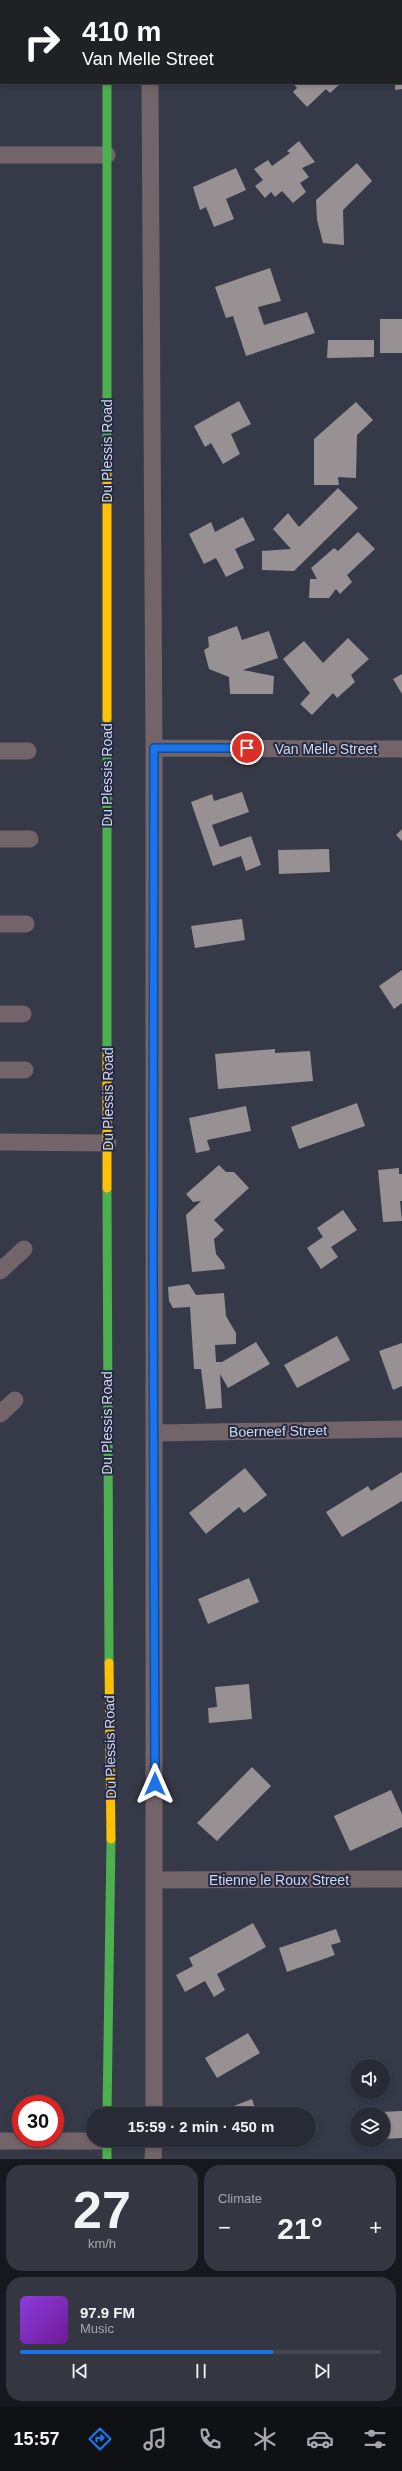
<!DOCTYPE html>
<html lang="en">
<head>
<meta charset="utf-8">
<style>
  :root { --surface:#282b35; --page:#343741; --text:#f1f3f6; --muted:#a5a7ad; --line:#444750; --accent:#1a73e8 }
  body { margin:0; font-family:Arial,sans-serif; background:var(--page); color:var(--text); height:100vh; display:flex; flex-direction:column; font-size:15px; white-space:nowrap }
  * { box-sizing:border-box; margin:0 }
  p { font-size:13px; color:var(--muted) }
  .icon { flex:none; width:22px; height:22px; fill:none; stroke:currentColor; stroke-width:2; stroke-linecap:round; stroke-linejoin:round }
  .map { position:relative; height:2159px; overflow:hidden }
  .drawer { display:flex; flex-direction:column; gap:6px; padding:6px; background:#16181d; flex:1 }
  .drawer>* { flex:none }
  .top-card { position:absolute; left:0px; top:0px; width:402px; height:84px; box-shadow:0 2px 6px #0003,0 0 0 1px var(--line); background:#202124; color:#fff; overflow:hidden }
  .buttons { position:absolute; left:350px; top:2059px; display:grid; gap:8px }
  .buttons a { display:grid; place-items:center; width:40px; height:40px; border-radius:50%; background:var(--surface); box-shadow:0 2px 6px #0003,0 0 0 1px var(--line); font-size:20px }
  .speed { position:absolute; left:12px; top:2095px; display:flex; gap:8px; font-size:20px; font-weight:700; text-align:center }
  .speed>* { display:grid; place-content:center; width:52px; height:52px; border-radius:50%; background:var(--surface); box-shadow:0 2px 6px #0003,0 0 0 1px var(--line); line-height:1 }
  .speed .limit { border:6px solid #d22; background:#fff; color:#111 }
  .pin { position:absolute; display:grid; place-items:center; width:34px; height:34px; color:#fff; margin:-17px; border:2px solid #fff; border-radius:50%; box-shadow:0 1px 4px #0007 }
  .me { position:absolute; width:44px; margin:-22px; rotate:0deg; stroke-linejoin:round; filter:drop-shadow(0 0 3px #0008) }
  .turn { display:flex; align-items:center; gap:14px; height:84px; padding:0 16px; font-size:18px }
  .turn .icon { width:52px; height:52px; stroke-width:2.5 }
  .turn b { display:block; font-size:28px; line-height:34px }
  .big { font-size:30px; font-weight:700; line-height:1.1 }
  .drawer .tile { flex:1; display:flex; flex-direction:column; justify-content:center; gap:6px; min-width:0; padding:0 14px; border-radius:16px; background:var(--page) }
  .drawer .dial { align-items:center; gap:0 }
  .dial b { font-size:52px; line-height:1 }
  .song { display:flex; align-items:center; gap:12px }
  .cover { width:48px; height:48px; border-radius:6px; background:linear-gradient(135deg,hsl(270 70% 55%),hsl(280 70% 35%)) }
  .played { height:4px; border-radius:2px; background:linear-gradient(90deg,var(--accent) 70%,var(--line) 70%) }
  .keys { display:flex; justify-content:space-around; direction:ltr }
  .heat { display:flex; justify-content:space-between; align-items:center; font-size:22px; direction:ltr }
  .drawer .tiles { flex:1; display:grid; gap:6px; grid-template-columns:1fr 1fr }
  .tile:last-child { grid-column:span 2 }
  .trip { position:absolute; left:86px; top:2107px; width:230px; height:40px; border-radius:20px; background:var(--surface); box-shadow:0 2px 6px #0003,0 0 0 1px var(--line); font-weight:700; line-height:40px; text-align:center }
  .dock { display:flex; height:64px; justify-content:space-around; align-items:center; background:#101115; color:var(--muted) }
  .dock .icon { width:28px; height:28px }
  .dock .selected { color:var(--accent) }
  .dock b { font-size:18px; color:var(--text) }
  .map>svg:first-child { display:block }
</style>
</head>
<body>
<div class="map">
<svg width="402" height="2159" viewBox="0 0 402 2159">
  <rect width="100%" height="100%" fill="#363947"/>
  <path fill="#979194" d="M293,83H341L330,93L326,89L307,107L293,92L297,88Z
    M395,83H402V89L395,90Z
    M299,141L315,162L302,168L309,177L300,183L306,192L293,203L282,191L275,197L271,192L265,198L255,186L263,180L254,169L268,160L272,166L290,153L287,151Z
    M357,163L372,181L343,210L344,245L323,243L317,220L316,200Z
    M236,168L246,190L226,199L234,219L214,227L206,207L200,210L193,187Z
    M270,268L281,301L258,307L264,325L307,312L315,333L246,356L233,316L226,318L215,287Z
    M380,319H402V353H380Z
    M328,340H374V357L327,358Z
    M239,401L251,424L231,434L240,454L223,464L211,443L205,447L194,426Z
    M356,402L373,420L357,435L356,478L338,477L339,485H314V439Z
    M338,488L358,508L294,571L262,570V551L291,549L273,529L288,513L299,527Z
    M243,517L255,540L235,549L244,568L226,577L216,558L204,564L189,534L211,522L215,532Z
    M358,532L375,549L347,575L352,582L340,594L336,589L329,598H309L310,579H317L311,568L334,548L338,551Z
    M237,626L242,640L269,631L278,658L243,670L274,676L273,694H230L229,677L209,669L204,650L209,647L208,637Z
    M348,638L369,659L351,675L355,682L337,698L333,693L312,715L300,704L310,693L283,659L304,641L323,663Z
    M402,674V694L393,679Z
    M242,792L249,812L212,825L220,847L251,836L261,865L246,871L241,856L213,866L191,802L212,794L214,801Z
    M402,829V841L396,835Z
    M329,849L330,872L279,874L278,850Z
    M242,919L245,940L195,948L191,926Z
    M402,970V1003L394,1009L379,986Z
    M275,1049V1053L310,1051L313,1081L218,1089L215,1054Z
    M357,1103L365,1126L299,1149L291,1127Z
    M246,1106L251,1131L207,1140L210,1150L196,1153L189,1118Z
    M219,1165L226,1172H234L249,1188L214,1220L224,1230L214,1239L216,1254L224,1264L225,1269L192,1272L186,1215L201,1201L193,1202L186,1194Z
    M399,1168V1174H402V1201H400L402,1221L383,1222L378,1170Z
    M343,1210L357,1230L331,1247L338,1257L321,1269L307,1248L323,1237L317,1228Z
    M189,1284L196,1295L224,1293L226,1316L236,1333V1344L215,1345L216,1362H222L256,1342L270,1364L228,1388L220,1374L222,1408L206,1409L201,1369H194L190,1307L173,1308L169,1301L168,1287Z
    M337,1336L350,1360L297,1388L284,1365Z
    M402,1343V1386L393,1390L379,1351Z
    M245,1468L267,1495L244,1513L239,1507L206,1534L189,1513Z
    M402,1472V1501L342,1537L326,1512L368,1486L371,1491Z
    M249,1578L259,1602L208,1624L198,1599Z
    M249,1684L252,1719L209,1723L208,1708L217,1707L215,1687Z
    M252,1767L271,1786L217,1841L197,1823Z
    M391,1790L402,1814V1827L350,1851L334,1816Z
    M253,1923L266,1947L217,1974L225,1990L214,1997L205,1981L185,1992L176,1975L193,1966L189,1958Z
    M336,1929L341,1942L331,1945L335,1955L287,1972L279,1948Z
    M248,2033L260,2053L217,2078L205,2058Z
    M252,2099L257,2114H213Z
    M402,2111V2138L383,2139V2114L380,2112Z"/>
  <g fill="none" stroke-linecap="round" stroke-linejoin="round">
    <path stroke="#736469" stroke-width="17" d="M150,0V1
      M10,1L11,0
      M0,20L1,18
      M150,83L154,748V2114
      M0,155H107
      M154,748L402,749
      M0,751H28
      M0,839H30
      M0,924H26
      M0,1014H23
      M0,1070H25
      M0,1142L108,1143
      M0,1271L24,1249
      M0,1414L15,1400
      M154,1433L402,1429
      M155,1880L402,1879
      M0,2141H107
      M153,2159L154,2140"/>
    <path stroke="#4caf50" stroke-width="9" d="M107,83V470
      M107,718V1053
      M107,1188L109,1663
      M107,2114L111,1839
      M107,2140V2159"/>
    <path stroke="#ffc107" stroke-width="9" d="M107,0V1
      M107,470V718
      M107,1053V1188
      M109,1663L111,1839"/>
  </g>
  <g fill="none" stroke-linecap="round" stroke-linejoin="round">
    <g stroke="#114b97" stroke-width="10">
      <path id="route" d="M155,1784L153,1262L154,748H247"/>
    </g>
    <use href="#route" stroke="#1a73e8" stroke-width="7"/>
  </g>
  <g text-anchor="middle" stroke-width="4" stroke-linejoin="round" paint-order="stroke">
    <g font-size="14" fill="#d3d7e8" stroke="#252a43">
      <text transform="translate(107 451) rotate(-90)" y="5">Du Plessis Road</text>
      <text x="326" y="754">Van Melle Street</text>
      <text transform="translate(107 775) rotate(-90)" y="5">Du Plessis Road</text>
      <text transform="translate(108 1099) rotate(-90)" y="5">Du Plessis Road</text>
      <text transform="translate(107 1423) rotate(-90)" y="5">Du Plessis Road</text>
      <text transform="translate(278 1431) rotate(-1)" y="5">Boerneef Street</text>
      <text transform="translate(110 1747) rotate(-91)" y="5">Du Plessis Road</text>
      <text x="279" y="1885">Etienne le Roux Street</text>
    </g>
  </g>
</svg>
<div class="buttons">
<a><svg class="icon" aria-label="sound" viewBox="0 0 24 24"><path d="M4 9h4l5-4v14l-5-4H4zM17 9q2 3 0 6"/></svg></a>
<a><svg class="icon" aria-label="layers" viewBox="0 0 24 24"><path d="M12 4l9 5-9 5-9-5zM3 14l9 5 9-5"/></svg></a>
</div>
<div class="speed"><div class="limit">30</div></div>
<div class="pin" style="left:247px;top:748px;background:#d93025"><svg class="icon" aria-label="arrive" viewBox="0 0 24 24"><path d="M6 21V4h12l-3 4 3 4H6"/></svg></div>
<svg class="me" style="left:155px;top:1784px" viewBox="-20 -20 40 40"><path d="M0-17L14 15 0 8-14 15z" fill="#1a73e8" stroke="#fff" stroke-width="4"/></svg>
<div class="trip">15:59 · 2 min · 450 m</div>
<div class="top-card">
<div class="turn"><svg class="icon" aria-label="right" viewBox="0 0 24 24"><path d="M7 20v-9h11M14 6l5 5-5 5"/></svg><div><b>410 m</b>Van Melle Street</div></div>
</div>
</div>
<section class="drawer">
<div class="tiles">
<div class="tile dial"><b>27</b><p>km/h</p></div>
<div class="tile"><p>Climate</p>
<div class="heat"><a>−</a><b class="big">21°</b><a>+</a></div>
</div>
<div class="tile">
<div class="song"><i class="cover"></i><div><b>97.9 FM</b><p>Music</p></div></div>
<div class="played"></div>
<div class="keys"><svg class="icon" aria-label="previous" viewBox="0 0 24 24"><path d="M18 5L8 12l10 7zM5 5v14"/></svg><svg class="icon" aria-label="pause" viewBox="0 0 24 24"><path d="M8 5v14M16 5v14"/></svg><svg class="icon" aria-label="next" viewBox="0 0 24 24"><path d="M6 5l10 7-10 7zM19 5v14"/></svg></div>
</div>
</div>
</section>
<nav class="dock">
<b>15:57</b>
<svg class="icon selected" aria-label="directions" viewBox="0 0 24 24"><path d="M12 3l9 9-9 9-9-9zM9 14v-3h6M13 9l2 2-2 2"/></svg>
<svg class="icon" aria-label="music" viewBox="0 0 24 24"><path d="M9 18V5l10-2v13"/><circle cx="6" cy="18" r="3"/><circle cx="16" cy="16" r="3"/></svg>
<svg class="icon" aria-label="phone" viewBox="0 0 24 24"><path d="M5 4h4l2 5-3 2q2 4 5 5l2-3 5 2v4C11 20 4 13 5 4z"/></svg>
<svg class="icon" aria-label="climate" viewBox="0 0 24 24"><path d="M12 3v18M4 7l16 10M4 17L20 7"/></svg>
<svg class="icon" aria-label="car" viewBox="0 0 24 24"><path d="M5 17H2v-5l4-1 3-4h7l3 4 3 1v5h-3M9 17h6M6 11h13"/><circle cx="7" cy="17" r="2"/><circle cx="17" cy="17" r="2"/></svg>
<svg class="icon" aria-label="filters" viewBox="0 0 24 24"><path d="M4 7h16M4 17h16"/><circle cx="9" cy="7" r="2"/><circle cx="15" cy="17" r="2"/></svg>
</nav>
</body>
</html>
